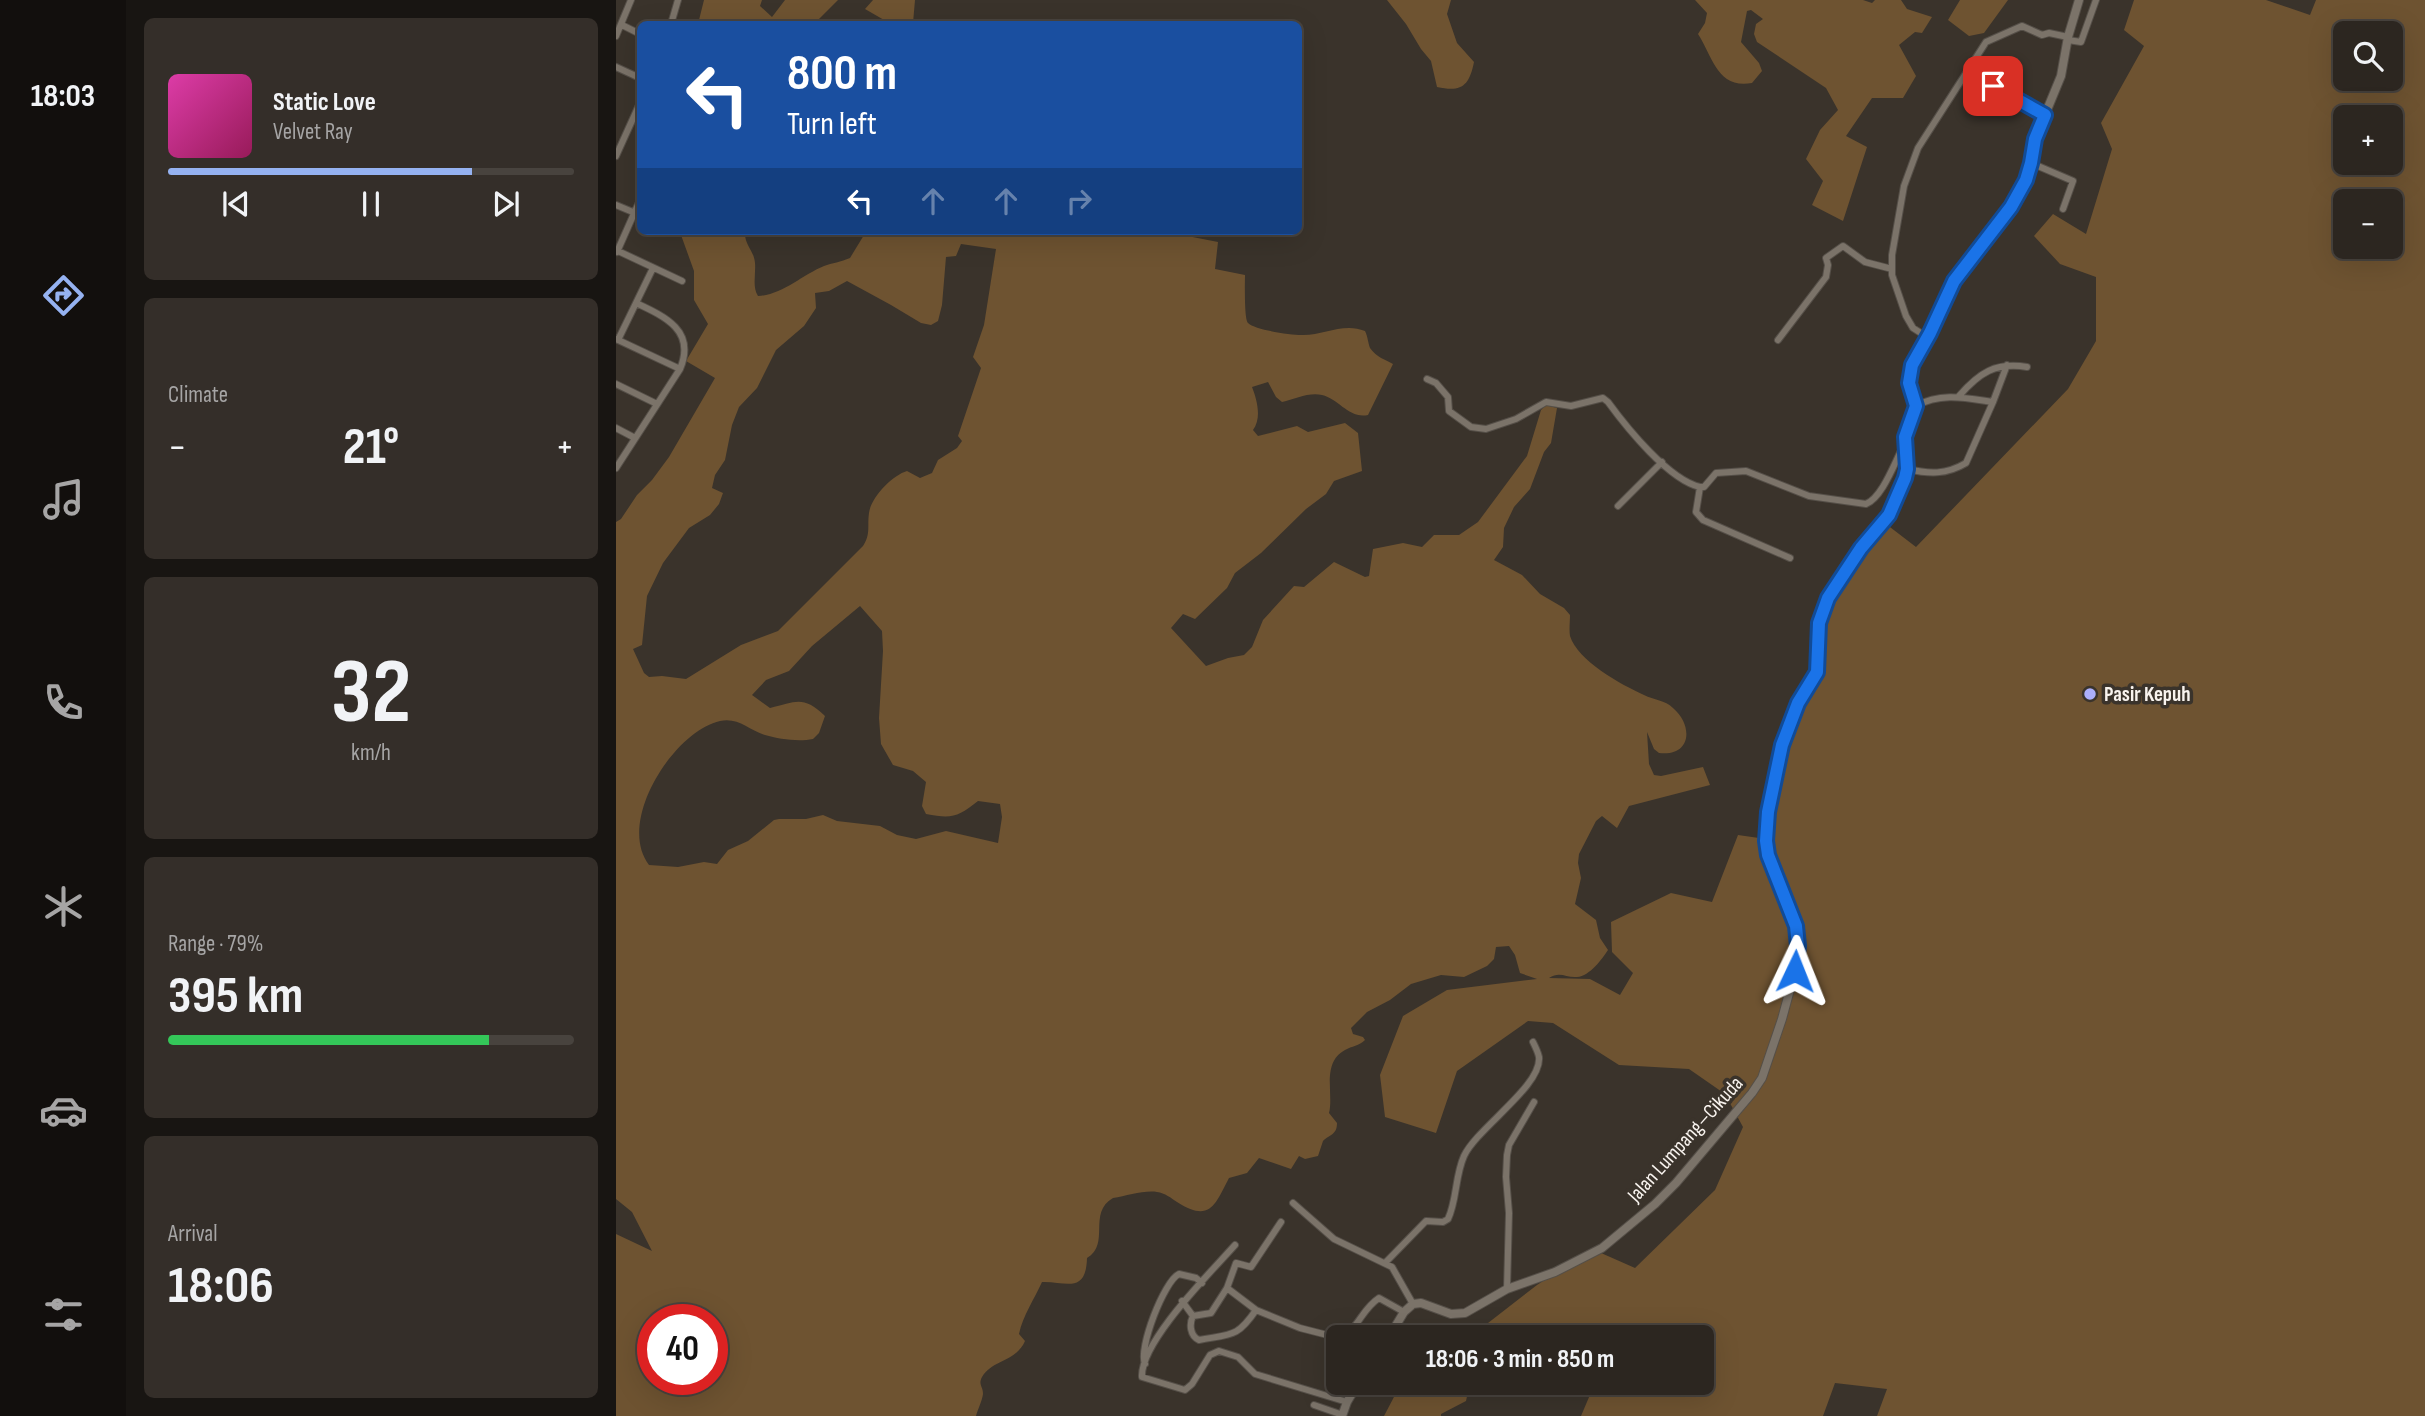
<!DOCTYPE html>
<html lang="en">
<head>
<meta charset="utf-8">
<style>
  :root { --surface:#2c2620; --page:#342e29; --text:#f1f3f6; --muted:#a6a5a5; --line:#48433e; --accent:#95b2f1 }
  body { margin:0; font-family:"Sofia Sans Condensed",sans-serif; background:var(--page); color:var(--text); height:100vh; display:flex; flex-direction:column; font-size:26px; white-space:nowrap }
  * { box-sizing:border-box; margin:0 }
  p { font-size:23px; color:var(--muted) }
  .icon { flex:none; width:38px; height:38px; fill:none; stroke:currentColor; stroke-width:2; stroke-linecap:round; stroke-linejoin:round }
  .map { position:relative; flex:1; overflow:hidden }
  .details { display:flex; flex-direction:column; gap:18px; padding:18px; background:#181512; width:490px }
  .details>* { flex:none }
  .hud { position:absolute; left:21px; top:21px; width:665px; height:214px; border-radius:10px; box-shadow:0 7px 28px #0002,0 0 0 2px var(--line); background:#1a4fa0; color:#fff; overflow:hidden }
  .controls { position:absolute; left:1717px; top:21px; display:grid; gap:14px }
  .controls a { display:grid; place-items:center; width:70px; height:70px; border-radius:10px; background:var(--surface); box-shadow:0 7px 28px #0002,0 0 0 2px var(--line); font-size:35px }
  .speed { position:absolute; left:21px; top:1304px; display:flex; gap:14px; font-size:35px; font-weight:700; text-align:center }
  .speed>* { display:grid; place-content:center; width:91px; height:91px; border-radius:50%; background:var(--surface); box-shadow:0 7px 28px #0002,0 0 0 2px var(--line); line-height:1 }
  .speed .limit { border:10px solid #d22; background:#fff; color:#111 }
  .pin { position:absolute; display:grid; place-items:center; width:60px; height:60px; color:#fff; margin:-30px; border-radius:14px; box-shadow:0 4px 10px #0006 }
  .me { position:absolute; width:77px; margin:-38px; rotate:2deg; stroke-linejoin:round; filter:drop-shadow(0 0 5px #0008) }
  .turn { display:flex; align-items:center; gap:24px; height:147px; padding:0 35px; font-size:32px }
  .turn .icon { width:91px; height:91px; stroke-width:2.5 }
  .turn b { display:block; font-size:49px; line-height:60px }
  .lanes { display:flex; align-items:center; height:66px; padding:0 35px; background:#0003; justify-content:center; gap:35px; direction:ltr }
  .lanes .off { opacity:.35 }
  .big { font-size:52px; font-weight:700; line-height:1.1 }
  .details .tile { flex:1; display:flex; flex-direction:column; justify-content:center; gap:10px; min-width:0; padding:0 24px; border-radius:10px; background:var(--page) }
  .details .dial { align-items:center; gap:0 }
  .dial b { font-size:91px; line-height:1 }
  .song { display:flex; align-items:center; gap:21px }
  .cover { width:84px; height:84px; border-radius:10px; background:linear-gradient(135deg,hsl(320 70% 55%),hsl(330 70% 35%)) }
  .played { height:7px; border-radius:4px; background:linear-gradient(90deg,var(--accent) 75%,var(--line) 75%) }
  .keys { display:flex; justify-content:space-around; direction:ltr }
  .heat { display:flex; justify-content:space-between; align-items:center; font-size:38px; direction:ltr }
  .charge { height:10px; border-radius:5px; background:linear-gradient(90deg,#34c759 79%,var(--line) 0) }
  .trip { position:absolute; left:710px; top:1325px; width:388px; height:70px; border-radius:10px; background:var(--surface); box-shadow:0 7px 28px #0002,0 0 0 2px var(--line); font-weight:700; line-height:70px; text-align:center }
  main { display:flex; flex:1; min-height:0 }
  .tabs { display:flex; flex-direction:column; width:126px; justify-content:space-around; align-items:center; background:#120f0d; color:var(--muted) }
  .tabs .icon { width:49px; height:49px }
  .tabs .current { color:var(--accent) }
  .tabs b { font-size:32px; color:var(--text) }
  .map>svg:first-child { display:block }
</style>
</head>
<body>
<main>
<nav class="tabs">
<b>18:03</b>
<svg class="icon current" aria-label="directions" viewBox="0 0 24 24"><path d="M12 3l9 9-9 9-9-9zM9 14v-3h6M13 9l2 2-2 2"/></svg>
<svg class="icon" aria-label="music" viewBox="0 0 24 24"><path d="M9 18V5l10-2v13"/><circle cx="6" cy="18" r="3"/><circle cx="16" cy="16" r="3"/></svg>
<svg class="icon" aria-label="phone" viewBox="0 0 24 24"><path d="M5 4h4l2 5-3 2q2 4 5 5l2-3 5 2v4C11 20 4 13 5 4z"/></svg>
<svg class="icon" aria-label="climate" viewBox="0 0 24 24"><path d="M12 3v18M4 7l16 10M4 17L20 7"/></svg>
<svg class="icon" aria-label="car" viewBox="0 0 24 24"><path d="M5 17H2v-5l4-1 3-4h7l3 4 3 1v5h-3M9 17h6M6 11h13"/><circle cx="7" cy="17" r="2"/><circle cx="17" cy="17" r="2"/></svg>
<svg class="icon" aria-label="filters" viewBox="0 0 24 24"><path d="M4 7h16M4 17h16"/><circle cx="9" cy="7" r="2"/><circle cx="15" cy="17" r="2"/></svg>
</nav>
<section class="details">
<div class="tile">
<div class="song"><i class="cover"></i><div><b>Static Love</b><p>Velvet Ray</p></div></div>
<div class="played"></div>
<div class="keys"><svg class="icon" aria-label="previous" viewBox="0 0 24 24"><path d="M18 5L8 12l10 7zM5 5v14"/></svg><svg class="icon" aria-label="pause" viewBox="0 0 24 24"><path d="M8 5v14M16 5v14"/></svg><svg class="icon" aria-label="next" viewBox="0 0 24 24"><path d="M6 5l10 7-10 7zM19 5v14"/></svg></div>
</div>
<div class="tile"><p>Climate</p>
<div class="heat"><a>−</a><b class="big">21°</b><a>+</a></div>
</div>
<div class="tile dial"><b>32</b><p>km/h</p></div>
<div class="tile"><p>Range · 79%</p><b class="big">395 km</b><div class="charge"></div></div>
<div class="tile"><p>Arrival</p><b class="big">18:06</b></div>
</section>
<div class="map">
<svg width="1809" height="1416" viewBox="0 0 1809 1416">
  <rect width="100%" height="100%" fill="#3a332b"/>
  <path fill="#6e5331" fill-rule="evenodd" d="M88,0H146L144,6L156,17L169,0H222L198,24H82Z
    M257,0H299L297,23L301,24H275L249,9Z
    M771,0H835L831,14L841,43L858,62C853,87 845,92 821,87L815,61L805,49L790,24Z
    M1079,0H1247L1256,3L1259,0H1285L1291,9L1316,17L1306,33L1299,32L1283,45L1300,76L1287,98H1256L1230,136L1251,147L1227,221L1196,205L1207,181L1190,159L1204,130L1222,110L1210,88L1141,42L1138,34L1140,24L1147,19L1135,10L1131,11L1125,42L1143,63L1146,71L1136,83C1101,89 1097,57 1082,34L1089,23L1091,13Z
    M1344,0H1392L1368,33L1353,36L1332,20Z
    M1518,0H1650L1694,15L1700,0H1809V1416H1261L1271,1389L1219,1383L1207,1416H965L979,1383L1087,1382V1337H959L949,1331L891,1337H854L921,1285L976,1249L1019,1268L1099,1190L1127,1127L1109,1094L1073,1069L1003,1065L937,1023L912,1021L841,1071L820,1133L769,1117L764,1075L787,1016L831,990L921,979L904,973L899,955L893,946L880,947L878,959L871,966L848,977L825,975L795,984L774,1000L751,1012L735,1028L737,1034L747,1037L749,1040C743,1046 736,1046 729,1050C705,1063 718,1094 713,1113L721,1123C721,1135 714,1134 707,1141L702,1156L689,1159L683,1156L675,1169L643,1158L631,1173L613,1178C599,1205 594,1223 561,1202C555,1198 549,1193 541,1192C528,1190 511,1196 497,1198C471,1213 495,1244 471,1258C470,1295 449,1281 426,1282C418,1300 407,1315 403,1334L409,1341C400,1362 377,1359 366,1377C362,1385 367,1386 367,1394C366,1401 362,1409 360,1416H0V1234L36,1251L16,1212L0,1199V522L5,519L21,495L36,480L53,457L99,378L70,361L92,324L78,300V271L65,235L60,231H129C128,245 138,250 139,263C140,274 136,287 142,296C166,295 186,275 208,266C216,263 225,262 234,258L248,235L245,231H546L602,242L599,269L629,275C629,283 628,318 632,323C639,330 675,335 685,335C707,336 727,322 749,331C752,337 752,343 754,348C760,357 770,360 777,364L752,415C733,419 723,399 706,395C693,392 679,399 666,402L660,397L652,382L636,387C641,400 646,418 637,430L642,436L681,426L692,432L729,423L742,433L746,471L718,481L710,494L690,509L645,553L619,573L611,588L579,619L567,614L555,628L590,666L612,658L628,655L636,647L647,620L678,586L688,587L718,562L749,577L753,576L757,549L787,543L806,547L818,535H843L862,522L911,456L925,410L930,405L941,408L935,443L928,452L914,489L898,507L888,528L887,547L878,560L906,575L924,594L948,608L954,615C954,621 953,630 954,636C962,661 1004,684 1028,695C1038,700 1049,700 1057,708C1078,726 1075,757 1043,753L1038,749L1031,732L1033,764L1038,775L1045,776L1087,767L1094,785L1013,806L1001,828L986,816L980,821L963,854L962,863L965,878L959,904L980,920L984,938L992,950C986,959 974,976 961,977C950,978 944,971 933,978L974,979L1004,995L1017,973L996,952L995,922L1055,893L1096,902L1122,835L1150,839L1156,790L1186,699L1202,672L1207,625L1212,610L1246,552L1270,524L1300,547L1452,389L1480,341V277L1444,264L1418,236L1437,214L1470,234L1496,149L1485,123L1528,46L1508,30ZM1729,33H1774V79H1729ZM1729,117H1774V163H1729ZM1729,201H1774V247H1729ZM345,244L380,249L368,325L357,357L365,368L342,436L346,441L341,448L322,460L316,473L304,478L291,471C277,475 255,497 253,513C251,527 255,533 247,546L162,631L125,645L70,679L46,676L33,677L28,673L17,649L26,645L31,596L47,563L73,528L94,515L103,504L107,493L96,488L99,475L109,460L116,425L123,407L141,388L160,350L188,326L200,308L199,293L213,291L231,281L275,305L305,323L315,325L322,321L326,305L330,257L340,256ZM244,606L266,631L267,651L263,718L265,744L277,765L297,771L310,782L306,806L310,814C336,819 342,817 362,801L384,804L386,817L382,843L330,831L300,839L281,835L264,826L221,821L207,815L190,819H163L158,820L132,841L112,850L101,864L88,862L62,867L33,865C0,822 57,732 104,721C122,717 133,730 149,735C163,739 182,742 197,739L203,733L209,716C187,695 180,702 154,708L136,695L150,680L173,671L196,646ZM37,1320H96V1379H37Z
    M795,1383V1382L854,1383L850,1401L825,1414V1416H768L779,1395Z"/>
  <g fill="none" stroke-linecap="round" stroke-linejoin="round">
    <g stroke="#554f48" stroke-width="8">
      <path id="minor" d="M55,24L62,0
        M6,25L24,34
        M0,36L15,0
        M1452,40L1465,42L1480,0
        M0,67L24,78
        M1377,86L1429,115
        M0,156L24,103
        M1415,163L1457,181L1447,209
        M0,205L24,215
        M2,251L66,281
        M1,252L24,200
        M1311,337L1297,328L1290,316L1276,275V255L1288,186L1302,148L1370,42L1406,26L1426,35L1433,33L1452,37
        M0,339L64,369
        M2,340L37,268
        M1162,340L1210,277L1212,265L1210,258L1227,246L1249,262L1276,269
        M811,379L820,383L832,397L833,411L855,427L870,429L900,419L930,402L955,406L987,398L992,402C1011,428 1053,480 1084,487
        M0,384L41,404
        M1343,396C1363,373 1379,362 1411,367
        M1377,402L1391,365
        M0,428L19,438
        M0,468L64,369C80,331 50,317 20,303
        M1291,469C1313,474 1330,475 1350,463L1377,402C1350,398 1325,392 1300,406
        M1002,506L1046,462
        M1174,558L1087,520L1080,512L1084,487H1088L1100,473L1130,471L1193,496L1250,504C1267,497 1279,461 1288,445
        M677,1203L718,1239L776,1267L797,1304
        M619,1245C596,1271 524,1342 526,1377L569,1390L576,1384L594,1355L603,1351L622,1357L639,1374L731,1402
        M770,1262L810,1221L827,1222L832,1219C841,1200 839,1176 848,1156C861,1128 926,1086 923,1057C922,1052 919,1046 917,1042
        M611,1288L640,1310
        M891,1289L893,1213L890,1177L891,1155L893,1145L918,1102
        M566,1301L577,1316C573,1324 574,1336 583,1340C615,1334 621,1338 640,1310L684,1328L723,1338
        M577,1316L595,1313L611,1288L620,1263L635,1267L665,1222
        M725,1337C744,1327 745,1310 763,1298L788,1312
        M529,1364C522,1349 548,1281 563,1274L580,1278L586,1283
        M698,1405L727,1415"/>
    </g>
    <g stroke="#554f48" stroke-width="10">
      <path id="tertiary" d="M773,1337L788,1312L797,1304L805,1303L835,1314L849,1313L891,1289L939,1272L986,1248L1039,1204L1060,1183L1136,1093L1146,1078L1166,1019L1179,971L1182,946L1175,910L1152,855L1150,841L1152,812L1166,745L1182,703L1201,672L1203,623L1212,598L1245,548L1273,515L1289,478L1291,469L1289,437L1300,406L1293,383L1296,365L1314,333L1338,281L1395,207L1410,180L1415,163L1419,139L1445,76L1452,37L1463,0
        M726,1416L731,1402L743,1382"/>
    </g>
    <use href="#minor" stroke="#7b7369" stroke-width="6"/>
    <use href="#tertiary" stroke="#7b7369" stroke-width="8"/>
  </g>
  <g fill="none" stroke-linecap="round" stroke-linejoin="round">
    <g stroke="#114b97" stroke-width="18">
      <path id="route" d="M1179,971L1182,946L1180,926L1152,855L1150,841L1152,812L1166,745L1182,703L1201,672L1203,623L1212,598L1245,548L1273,515L1289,478L1291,469L1289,437L1300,406L1293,383L1296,365L1314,333L1338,281L1395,207L1410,180L1415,163L1419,139L1429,115L1377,86"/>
    </g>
    <use href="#route" stroke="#1a73e8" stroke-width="12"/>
  </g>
  <circle fill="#acaffb" stroke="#3a332b" stroke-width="2.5" cx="1474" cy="694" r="7"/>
  <g text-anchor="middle" stroke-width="7" stroke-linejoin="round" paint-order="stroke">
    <g font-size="21" font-weight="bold" fill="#f8f3ee" stroke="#3a332b" text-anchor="start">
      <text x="1488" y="701">Pasir Kepuh</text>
    </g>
    <g font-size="21" fill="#f8f3ee" stroke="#3a332b">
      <text transform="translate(1069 1139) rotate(-48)" y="7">Jalan Lumpang–Cikuda</text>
    </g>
  </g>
</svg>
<div class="controls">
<a><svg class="icon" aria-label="search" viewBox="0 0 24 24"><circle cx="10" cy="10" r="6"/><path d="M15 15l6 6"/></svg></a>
<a>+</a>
<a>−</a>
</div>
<div class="speed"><div class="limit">40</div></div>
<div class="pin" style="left:1377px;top:86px;background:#d93025"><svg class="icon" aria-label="arrive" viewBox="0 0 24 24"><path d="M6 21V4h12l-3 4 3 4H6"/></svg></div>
<svg class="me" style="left:1179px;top:971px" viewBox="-20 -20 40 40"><path d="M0-17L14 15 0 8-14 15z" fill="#1a73e8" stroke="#fff" stroke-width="4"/></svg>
<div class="trip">18:06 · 3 min · 850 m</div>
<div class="hud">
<div class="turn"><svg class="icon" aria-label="left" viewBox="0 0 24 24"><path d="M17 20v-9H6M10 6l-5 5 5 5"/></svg><div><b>800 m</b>Turn left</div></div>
<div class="lanes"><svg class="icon" aria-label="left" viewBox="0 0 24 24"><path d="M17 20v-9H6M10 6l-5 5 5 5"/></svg><svg class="icon off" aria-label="ahead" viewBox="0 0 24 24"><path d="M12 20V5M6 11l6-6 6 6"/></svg><svg class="icon off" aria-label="ahead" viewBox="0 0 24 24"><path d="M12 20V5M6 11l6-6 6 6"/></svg><svg class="icon off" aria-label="right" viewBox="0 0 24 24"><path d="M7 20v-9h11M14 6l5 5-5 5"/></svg></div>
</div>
</div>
</main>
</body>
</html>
